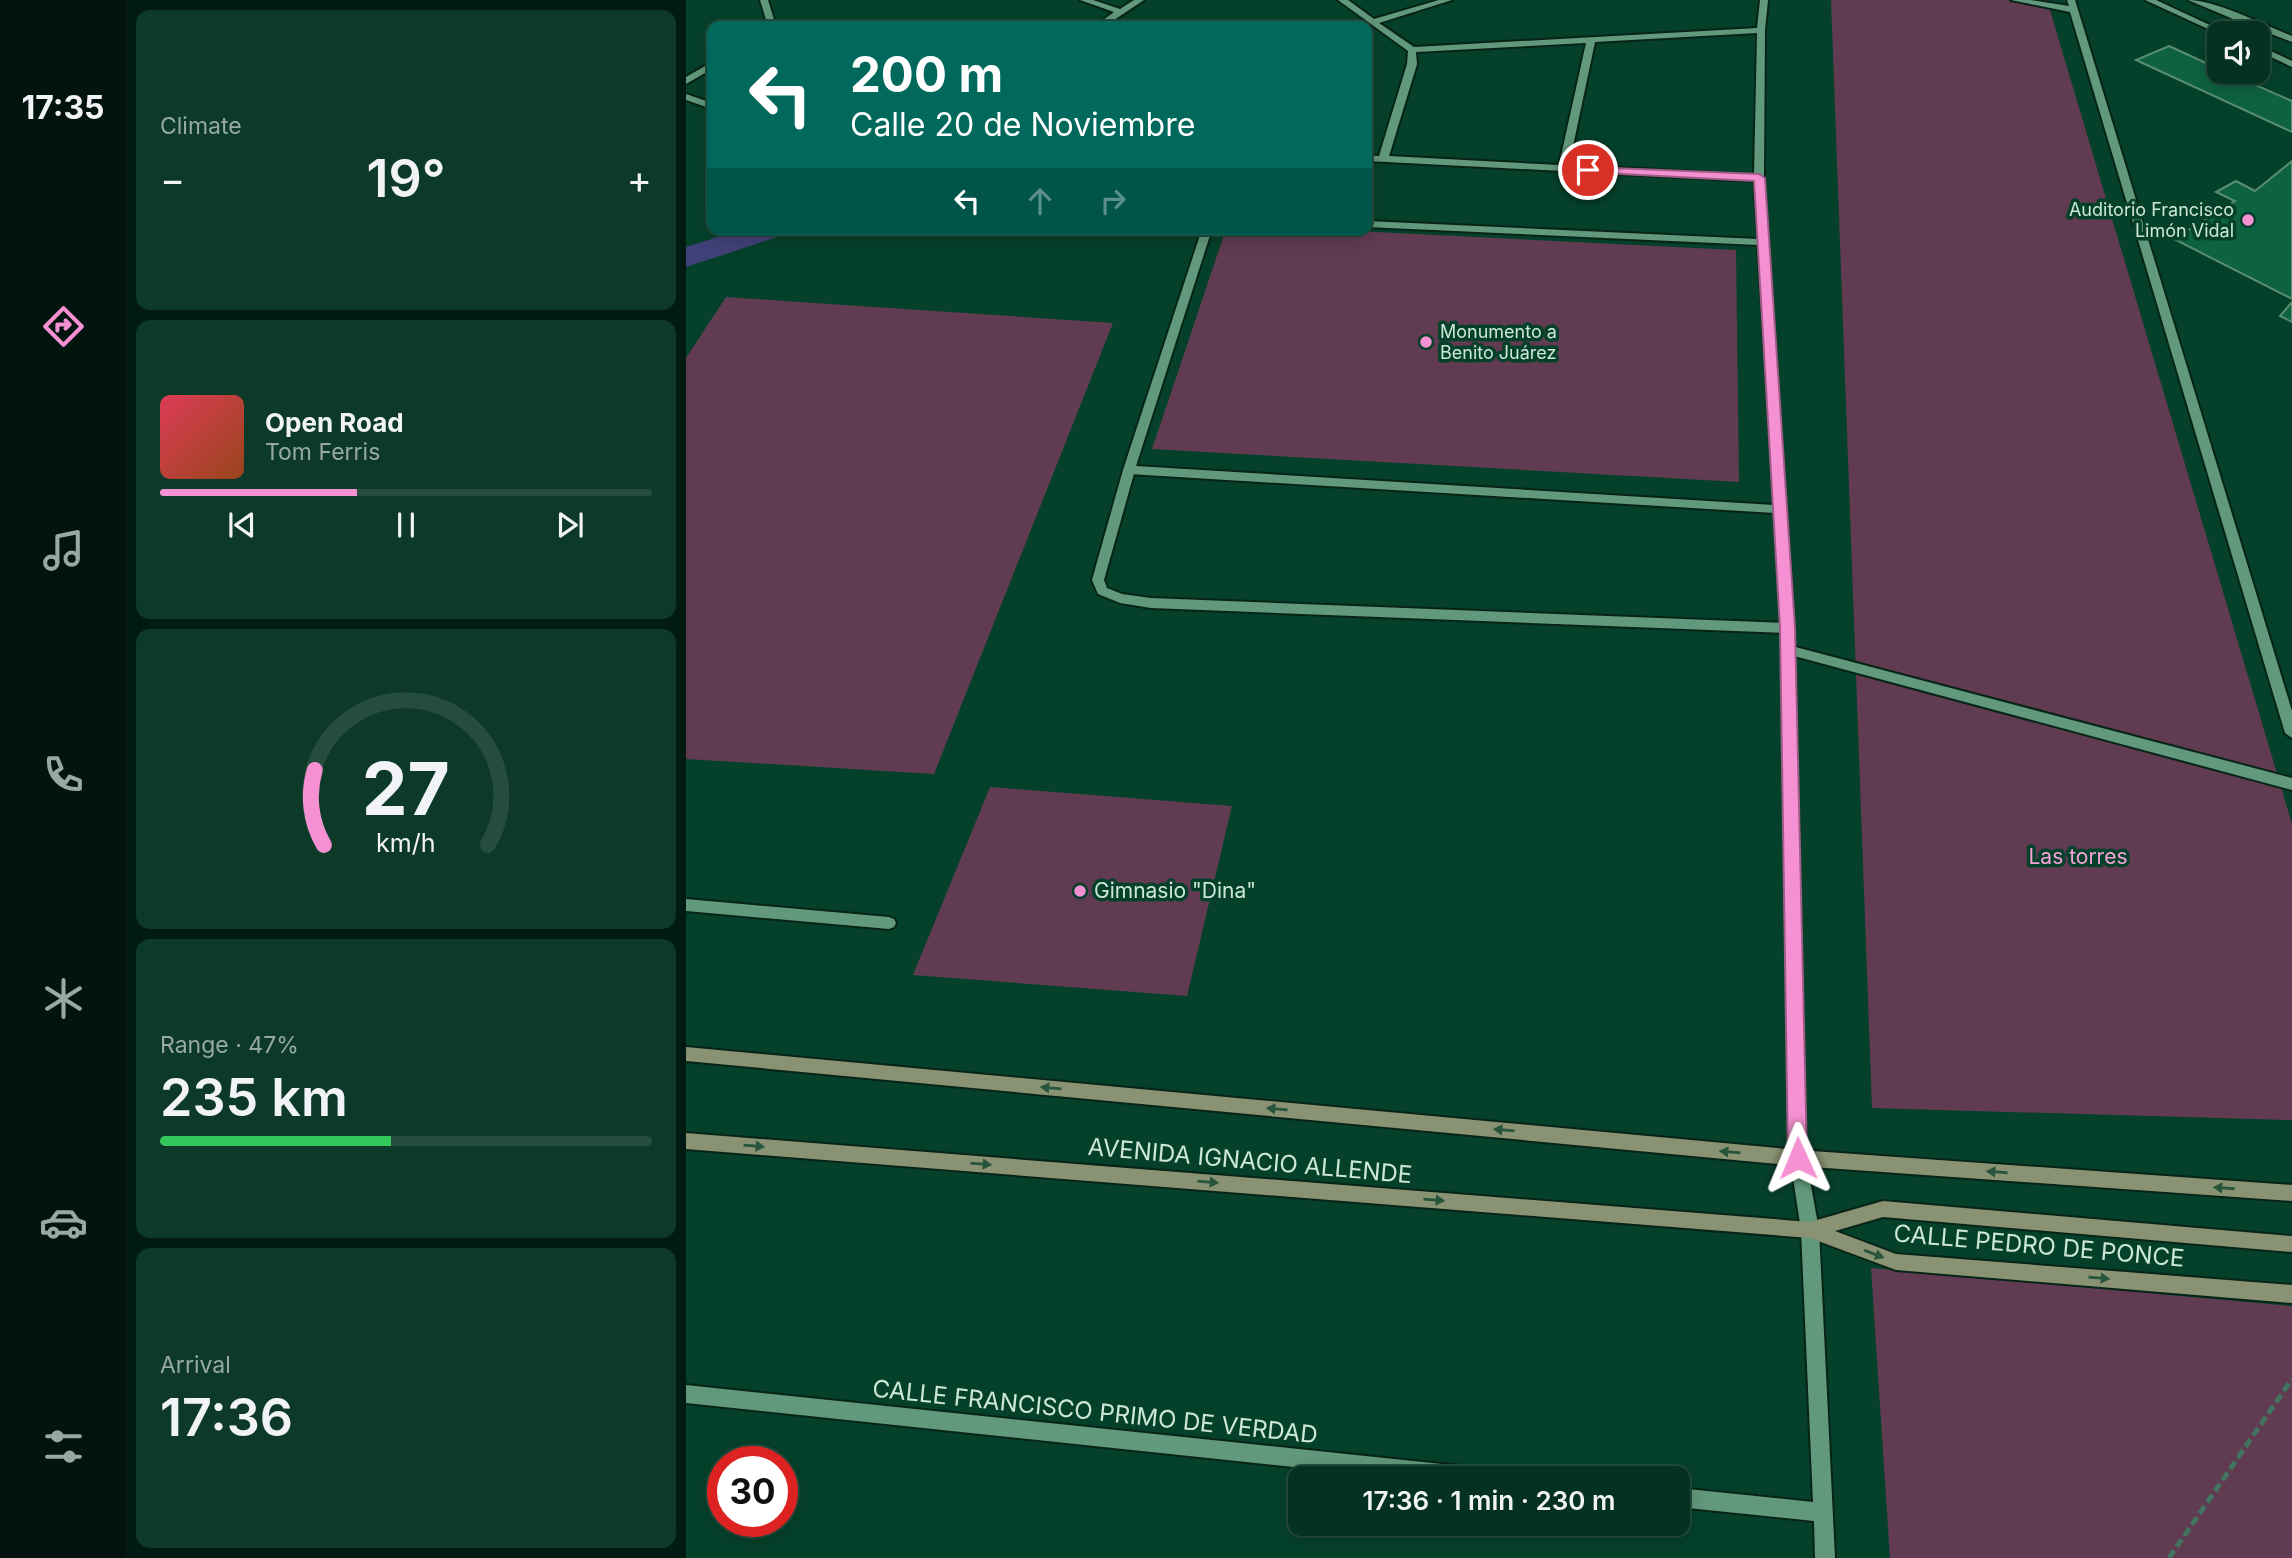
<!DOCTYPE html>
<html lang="en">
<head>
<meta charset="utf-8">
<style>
  :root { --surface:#043120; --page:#0d3929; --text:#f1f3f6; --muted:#97a9a5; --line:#254c3e; --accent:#f591d2 }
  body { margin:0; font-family:Inter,sans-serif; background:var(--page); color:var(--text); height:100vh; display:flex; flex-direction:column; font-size:26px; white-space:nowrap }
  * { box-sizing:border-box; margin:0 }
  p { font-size:23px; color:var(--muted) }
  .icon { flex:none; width:38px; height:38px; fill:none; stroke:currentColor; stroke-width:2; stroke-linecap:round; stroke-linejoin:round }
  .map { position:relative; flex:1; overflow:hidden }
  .panel { display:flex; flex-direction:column; gap:10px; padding:10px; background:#021b12; width:560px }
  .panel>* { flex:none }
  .top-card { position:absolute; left:21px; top:21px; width:665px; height:214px; border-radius:14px; box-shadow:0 4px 18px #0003,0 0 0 2px var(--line); background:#00695c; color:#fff; overflow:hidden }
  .tools { position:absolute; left:1521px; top:21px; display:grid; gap:14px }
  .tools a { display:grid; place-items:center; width:63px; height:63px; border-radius:14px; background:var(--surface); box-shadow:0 4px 18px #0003,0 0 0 2px var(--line); font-size:35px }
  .speed { position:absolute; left:21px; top:1446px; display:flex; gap:14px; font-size:35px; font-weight:700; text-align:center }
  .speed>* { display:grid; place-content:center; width:91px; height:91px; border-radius:50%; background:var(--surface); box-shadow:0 4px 18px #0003,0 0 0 2px var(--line); line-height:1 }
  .speed .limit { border:10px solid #d22; background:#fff; color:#111 }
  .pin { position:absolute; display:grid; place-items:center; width:60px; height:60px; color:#fff; margin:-30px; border:4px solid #fff; border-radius:50%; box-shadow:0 2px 7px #0007 }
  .me { position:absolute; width:77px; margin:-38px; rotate:359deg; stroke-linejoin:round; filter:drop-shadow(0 0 5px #0008) }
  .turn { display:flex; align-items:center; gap:24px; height:147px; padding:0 28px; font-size:32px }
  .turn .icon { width:91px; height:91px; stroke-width:2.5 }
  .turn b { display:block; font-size:49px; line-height:60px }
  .lanes { display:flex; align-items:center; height:66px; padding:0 28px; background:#0003; justify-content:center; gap:35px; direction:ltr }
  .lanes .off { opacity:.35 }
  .big { font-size:52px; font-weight:600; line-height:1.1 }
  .panel .tile { flex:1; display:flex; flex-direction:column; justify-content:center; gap:10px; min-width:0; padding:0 24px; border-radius:14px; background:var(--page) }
  .panel .dial { align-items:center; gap:0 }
  .dial svg { height:182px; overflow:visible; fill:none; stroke:var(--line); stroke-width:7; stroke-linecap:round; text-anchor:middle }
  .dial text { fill:var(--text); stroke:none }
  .song { display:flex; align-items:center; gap:21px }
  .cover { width:84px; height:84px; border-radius:10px; background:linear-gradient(135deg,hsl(350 70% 55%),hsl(20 70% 35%)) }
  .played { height:7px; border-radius:4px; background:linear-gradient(90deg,var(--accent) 40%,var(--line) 40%) }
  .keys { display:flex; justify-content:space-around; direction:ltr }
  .heat { display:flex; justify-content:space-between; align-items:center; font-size:38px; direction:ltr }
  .charge { height:10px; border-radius:5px; background:linear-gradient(90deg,#34c759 47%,var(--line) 0) }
  .trip { position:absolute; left:602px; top:1466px; width:402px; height:70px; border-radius:14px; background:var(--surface); box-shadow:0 4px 18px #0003,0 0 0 2px var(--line); font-weight:600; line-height:70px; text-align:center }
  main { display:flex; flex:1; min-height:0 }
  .tabs { display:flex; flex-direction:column; width:126px; justify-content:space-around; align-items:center; background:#02140d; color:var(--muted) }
  .tabs .icon { width:49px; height:49px }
  .tabs .selected { color:var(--accent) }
  .tabs b { font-size:32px; color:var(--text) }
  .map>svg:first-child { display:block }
</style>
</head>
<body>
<main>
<nav class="tabs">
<b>17:35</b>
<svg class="icon selected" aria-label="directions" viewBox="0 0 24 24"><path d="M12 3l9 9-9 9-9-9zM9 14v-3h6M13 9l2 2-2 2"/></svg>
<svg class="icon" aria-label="music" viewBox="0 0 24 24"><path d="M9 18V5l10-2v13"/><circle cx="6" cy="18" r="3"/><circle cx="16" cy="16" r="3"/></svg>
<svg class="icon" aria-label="phone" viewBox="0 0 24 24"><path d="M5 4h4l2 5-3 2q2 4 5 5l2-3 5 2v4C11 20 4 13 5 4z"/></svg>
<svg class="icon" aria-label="climate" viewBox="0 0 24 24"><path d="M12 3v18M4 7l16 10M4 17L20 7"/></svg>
<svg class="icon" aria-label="car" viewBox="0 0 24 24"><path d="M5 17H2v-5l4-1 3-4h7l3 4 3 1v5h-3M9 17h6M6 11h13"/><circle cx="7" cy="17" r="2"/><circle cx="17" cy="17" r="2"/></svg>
<svg class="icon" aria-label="filters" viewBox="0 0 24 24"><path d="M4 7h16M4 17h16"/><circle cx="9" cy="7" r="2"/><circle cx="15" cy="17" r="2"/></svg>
</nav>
<section class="panel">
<div class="tile"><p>Climate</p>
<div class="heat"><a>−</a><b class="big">19°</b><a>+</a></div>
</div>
<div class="tile">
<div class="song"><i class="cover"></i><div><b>Open Road</b><p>Tom Ferris</p></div></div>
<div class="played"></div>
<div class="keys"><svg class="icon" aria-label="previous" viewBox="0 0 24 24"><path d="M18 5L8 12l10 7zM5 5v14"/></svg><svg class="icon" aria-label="pause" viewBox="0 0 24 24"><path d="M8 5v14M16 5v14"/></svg><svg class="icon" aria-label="next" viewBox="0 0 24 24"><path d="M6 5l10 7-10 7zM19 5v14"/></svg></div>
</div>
<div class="tile dial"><svg viewBox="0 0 100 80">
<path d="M14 69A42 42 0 1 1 86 69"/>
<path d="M14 69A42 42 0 0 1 10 36" stroke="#f591d2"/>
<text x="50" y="56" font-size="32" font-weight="700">27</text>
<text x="50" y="72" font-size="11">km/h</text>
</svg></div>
<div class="tile"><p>Range · 47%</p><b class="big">235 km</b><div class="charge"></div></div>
<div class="tile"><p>Arrival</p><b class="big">17:36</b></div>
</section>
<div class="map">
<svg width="1606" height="1558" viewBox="0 0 1606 1558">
  <rect width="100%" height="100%" fill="#05412a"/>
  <path fill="#603b52" d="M1145,0H1361L1606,824V1120L1186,1108Z
    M540,229H629L1050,250L1053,482L466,449Z
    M40,297L427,323L248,774L0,759V358Z
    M304,787L546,806L501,996L227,975Z
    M1185,1268L1606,1306V1558H1204Z"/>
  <path fill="#414179" d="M57,229H115L0,267V247Z"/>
  <path fill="#0e6242" stroke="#598e73" stroke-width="2" d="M1483,46L1533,69V72H1540L1606,101V132L1450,60Z
    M1606,161V299L1488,239L1549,201L1530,192L1550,181L1569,191Z
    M1606,302V322L1594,316Z"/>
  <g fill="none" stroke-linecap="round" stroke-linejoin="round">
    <g stroke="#072417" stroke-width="4">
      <path id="lane" d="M443,466L449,470L418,580L421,588L436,594L465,598L1102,623L1108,628L1102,633L465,608L434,603L412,594L406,580L437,470Z
        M1102,645L1606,778V790L1097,653L1095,650L1097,647Z
        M0,899L203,917L208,919L210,923L208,927L203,929L0,911Z"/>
    </g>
    <g stroke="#072417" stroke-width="4">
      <path id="street" d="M74,0H82L90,26H82Z
        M394,0H407L434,9L448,0H458L419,26H409L428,12Z
        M652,0H662L688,19L753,0H766L693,23L728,47L1071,28L1074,0H1082L1079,30L1078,178L1108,628L1120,1158L1133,1230L1149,1558H1129L1128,1521L992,1507V1488L1127,1502L1115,1230L1104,1158L1096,628L1089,513L443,474L437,470L516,229H526L450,466L1088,505L1072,245L681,227V221L1072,239L1068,181L681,161V155L693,156L721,64L722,51ZM1071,33L1068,175L883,165L909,42ZM900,43L873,165L703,156L731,64L730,52Z
        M1325,0H1344L1383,6L1381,0H1389L1606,711V738L1599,733L1384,12Z
        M1459,0H1470L1541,33L1533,34Z
        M1502,0C1530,0 1578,25 1606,36V42L1567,27L1554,33H1544L1559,24Z
        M1572,45L1606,61V67L1572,51Z
        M26,62V69L0,84V77Z
        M0,94L26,103V109L0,100Z
        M0,1385L813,1470L820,1472L822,1479H721L0,1403Z"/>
    </g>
    <g stroke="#072417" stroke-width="4">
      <path id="secondary" d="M0,1047L1112,1150L1606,1185V1201L1112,1166L0,1061Z
        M0,1133L1124,1222L1197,1201L1606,1236V1252L1197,1217L1149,1231L1210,1254L1606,1285V1303L1210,1270L1124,1238L0,1149Z"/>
    </g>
    <path stroke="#42745f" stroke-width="5" stroke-dasharray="9 4.5" stroke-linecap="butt" d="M1483,1558L1606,1379"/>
    <use href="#lane" fill="#62987c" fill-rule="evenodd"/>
    <use href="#street" fill="#62987c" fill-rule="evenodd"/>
    <use href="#secondary" fill="#899273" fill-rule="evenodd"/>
  </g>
  <defs><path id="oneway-solid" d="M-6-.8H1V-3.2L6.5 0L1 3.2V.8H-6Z" transform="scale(1.75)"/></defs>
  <g fill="#26553c">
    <use href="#oneway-solid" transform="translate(365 1088) rotate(-175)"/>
    <use href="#oneway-solid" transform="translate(591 1109) rotate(-175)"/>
    <use href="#oneway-solid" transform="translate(818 1130) rotate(-175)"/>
    <use href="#oneway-solid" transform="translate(68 1146) rotate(5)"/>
    <use href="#oneway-solid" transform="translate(1044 1152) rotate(-175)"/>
    <use href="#oneway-solid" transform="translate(295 1164) rotate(5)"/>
    <use href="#oneway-solid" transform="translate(1311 1172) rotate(-176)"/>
    <use href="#oneway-solid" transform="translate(522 1182) rotate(5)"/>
    <use href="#oneway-solid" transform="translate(1538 1188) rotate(-176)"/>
    <use href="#oneway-solid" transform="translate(748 1200) rotate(5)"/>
    <use href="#oneway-solid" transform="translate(1188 1254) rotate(21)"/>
    <use href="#oneway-solid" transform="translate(1413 1278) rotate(5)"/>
  </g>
  <path fill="#f591d2" stroke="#9f5e88" stroke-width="2" d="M902,167L1073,174L1079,178L1109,628L1121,1158L1119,1164L1112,1167L1105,1164L1102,1158L1094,628L1068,181L898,172V168Z"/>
  <g fill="#f591d2" stroke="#05412a" stroke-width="2.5">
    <circle cx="1562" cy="220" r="7"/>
    <circle cx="740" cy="342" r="7"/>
    <circle cx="394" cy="891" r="7"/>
  </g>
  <g text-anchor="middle" stroke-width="7" stroke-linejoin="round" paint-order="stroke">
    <g font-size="18" fill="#cce7d8" stroke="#05412a" text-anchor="end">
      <text x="1548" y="216">Auditorio Francisco<tspan x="1548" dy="21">Limón Vidal</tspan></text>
      <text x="754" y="338" text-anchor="start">Monumento a<tspan x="754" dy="21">Benito Juárez</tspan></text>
    </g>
    <g font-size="21" fill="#f7a1d7" stroke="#05412a">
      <text x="1392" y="864">Las torres</text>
    </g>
    <g font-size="21" fill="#cce7d8" stroke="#05412a" text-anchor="start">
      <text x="408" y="898">Gimnasio "Dina"</text>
    </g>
    <g font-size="24" fill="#cce7d8" stroke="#05412a">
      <text transform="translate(564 1161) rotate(5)" y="8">AVENIDA IGNACIO ALLENDE</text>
      <text transform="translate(1353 1246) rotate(5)" y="8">CALLE PEDRO DE PONCE</text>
      <text transform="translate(409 1412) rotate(6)" y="8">CALLE FRANCISCO PRIMO DE VERDAD</text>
    </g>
  </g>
</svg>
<div class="tools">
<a><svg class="icon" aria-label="sound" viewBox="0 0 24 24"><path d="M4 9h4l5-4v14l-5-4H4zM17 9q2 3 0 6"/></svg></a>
</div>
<div class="speed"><div class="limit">30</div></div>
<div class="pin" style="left:902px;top:170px;background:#d93025"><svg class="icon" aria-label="arrive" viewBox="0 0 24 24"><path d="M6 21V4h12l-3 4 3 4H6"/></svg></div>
<svg class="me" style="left:1112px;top:1158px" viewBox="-20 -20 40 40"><path d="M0-17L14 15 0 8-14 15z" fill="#f591d2" stroke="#fff" stroke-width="4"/></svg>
<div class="trip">17:36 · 1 min · 230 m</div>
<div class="top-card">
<div class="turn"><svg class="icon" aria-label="left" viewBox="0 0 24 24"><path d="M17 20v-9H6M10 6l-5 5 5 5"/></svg><div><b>200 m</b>Calle 20 de Noviembre</div></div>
<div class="lanes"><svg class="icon" aria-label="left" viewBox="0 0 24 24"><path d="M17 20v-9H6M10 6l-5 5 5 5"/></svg><svg class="icon off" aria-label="ahead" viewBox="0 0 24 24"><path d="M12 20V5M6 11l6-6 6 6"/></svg><svg class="icon off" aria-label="right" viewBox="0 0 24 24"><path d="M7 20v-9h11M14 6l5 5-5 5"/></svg></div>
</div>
</div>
</main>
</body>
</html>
